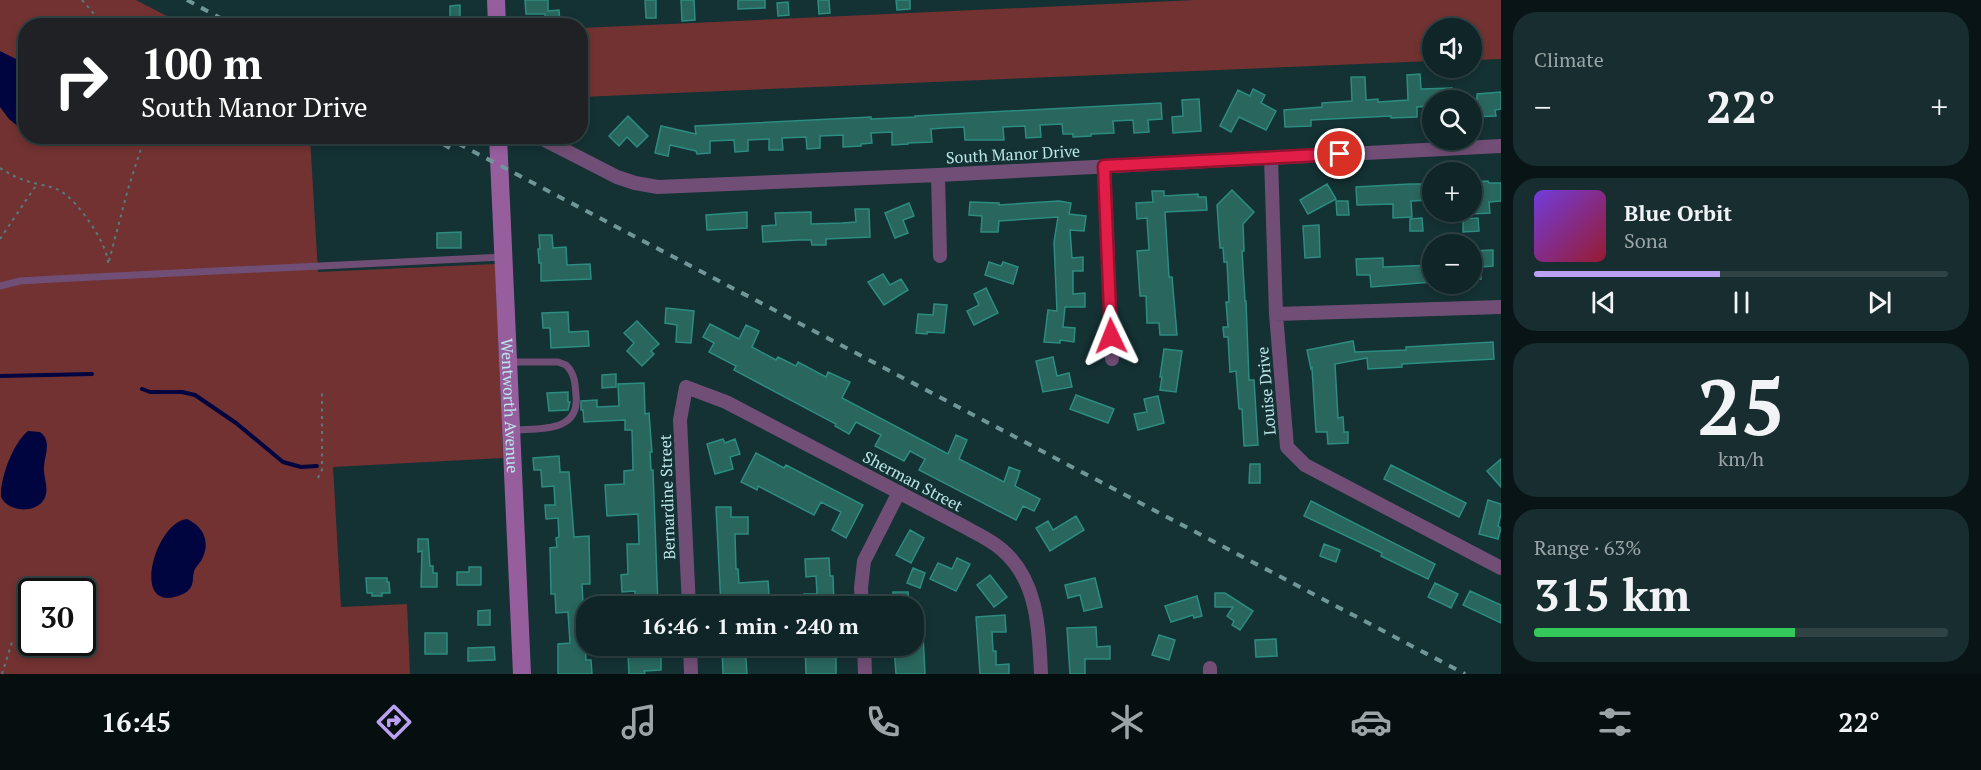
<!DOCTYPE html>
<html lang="en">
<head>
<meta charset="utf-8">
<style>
  :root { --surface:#0f2527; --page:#182d2f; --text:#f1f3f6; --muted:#9ba5a7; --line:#2f4244; --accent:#bca0f2 }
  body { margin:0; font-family:"PT Serif",serif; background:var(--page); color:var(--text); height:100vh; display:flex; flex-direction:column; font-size:22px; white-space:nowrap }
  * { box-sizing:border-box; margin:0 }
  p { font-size:20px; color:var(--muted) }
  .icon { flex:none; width:33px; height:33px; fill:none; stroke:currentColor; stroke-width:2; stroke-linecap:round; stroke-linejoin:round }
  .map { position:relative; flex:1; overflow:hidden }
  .side { display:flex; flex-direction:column; gap:12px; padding:12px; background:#081415; width:480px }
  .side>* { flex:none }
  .guide { position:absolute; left:18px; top:18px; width:570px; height:126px; border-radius:24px; box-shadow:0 3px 9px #0003,0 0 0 2px var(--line); background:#202124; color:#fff; overflow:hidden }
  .buttons { position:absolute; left:1422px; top:18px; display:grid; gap:12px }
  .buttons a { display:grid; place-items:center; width:60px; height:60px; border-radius:50%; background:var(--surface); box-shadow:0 3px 9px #0003,0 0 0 2px var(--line); font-size:30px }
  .speed { position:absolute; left:18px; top:578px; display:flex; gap:12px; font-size:30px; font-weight:700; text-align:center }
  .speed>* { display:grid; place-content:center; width:78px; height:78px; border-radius:50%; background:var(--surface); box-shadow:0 3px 9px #0003,0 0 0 2px var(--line); line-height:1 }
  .speed .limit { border:3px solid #111; border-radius:9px; background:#fff; color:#111 }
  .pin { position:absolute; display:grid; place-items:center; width:51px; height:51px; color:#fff; margin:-26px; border:3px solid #fff; border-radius:50%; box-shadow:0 2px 6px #0007 }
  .me { position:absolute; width:66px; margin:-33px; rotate:358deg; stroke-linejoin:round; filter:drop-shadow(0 0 4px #0008) }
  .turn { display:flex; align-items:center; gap:21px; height:126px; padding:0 24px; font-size:27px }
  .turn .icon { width:78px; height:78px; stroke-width:2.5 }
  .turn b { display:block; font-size:42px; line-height:51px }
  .big { font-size:45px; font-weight:700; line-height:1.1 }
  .side .tile { flex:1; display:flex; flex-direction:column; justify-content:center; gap:9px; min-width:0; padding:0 21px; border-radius:24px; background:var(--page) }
  .side .dial { align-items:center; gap:0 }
  .dial b { font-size:78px; line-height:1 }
  .song { display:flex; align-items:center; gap:18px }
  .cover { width:72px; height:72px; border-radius:9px; background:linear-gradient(135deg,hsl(260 70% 55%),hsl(350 70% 35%)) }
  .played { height:6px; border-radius:3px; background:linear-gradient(90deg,var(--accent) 45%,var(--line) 45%) }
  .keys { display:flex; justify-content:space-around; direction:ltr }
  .heat { display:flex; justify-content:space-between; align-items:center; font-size:33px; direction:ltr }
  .charge { height:9px; border-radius:4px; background:linear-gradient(90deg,#34c759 63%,var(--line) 0) }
  .trip { position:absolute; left:576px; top:596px; width:348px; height:60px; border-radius:24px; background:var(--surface); box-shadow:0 3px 9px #0003,0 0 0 2px var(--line); font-weight:700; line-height:60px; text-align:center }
  .menu { display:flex; height:96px; justify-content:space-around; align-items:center; background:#060f10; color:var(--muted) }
  .menu .icon { width:42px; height:42px }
  .menu .active { color:var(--accent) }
  .menu b { font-size:27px; color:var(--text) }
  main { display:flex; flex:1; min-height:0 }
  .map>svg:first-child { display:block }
</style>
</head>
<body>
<main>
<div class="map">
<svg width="1501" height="674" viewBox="0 0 1501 674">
  <rect width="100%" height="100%" fill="#143134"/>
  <path fill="#713231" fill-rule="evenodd" d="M0,0H136L184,25L26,26V136L310,137L318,272L495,264L503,458L333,467L341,607L407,604L410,674H0ZM32,591H82V642H32Z
    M1195,0H1501V59L1472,60V28H1432V61L581,97V28Z"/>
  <path fill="#000540" d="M0,51L20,61L25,70V132L9,119L0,107Z
    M28,431L40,432C52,441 45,454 44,466C43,476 48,485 46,494C42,514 9,514 1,497C0,478 13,443 28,431Z
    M187,519C203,526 210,541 203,557C201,562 197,565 195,569C192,575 194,582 191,587C187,595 170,600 162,597C137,589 160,521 187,519Z"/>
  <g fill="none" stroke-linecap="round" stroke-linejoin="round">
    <path stroke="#000540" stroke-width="4" d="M0,376L92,374
      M142,389L150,392H182L195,395L236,423L283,462L301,467L317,466"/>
  </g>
  <path fill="#28665e" stroke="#2d8c80" stroke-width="1.5" d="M525,0H548V11L559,10L560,24L546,25L545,14H526Z
    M645,0H656V18H646Z
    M681,0H694L695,20L682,21Z
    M738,0H765V8L738,9Z
    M818,0H829L830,13L819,14Z
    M896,0H910V9L897,10Z
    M788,2L789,15L778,16L777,3Z
    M460,5V17H450V6Z
    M1420,74L1421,89L1452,88V100H1432V106L1417,107V117L1391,118V116L1311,120V126L1285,127L1284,110L1322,107V103L1352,101L1351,77H1365L1366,100L1378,99V102L1408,100L1407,75Z
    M1253,89L1265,95L1261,103L1276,111L1266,130L1239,117L1231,132L1220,126L1238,90L1250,96Z
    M1501,92V109L1495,110L1496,116L1472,117V99H1477V94Z
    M1199,99L1201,131L1173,133L1172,117L1183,116L1182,100Z
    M1161,103L1162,119L1148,120L1149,132L1134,133L1133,120L1113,121L1114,133L1091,134V136L1073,137V134H1063L1062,124L1040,125L1041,137L1026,138L1025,126L1003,127L1004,140H965L964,127L943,128L931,129L932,142L908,143V144L892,145V132L871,133L872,143L861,144V146L843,147V135L820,136V148L807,149L806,137L782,138L783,150H769V139L748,140V151L735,152L734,140L710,141V153L697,154L696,151L670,145L668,156L655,153L661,126L696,134L695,126L871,117V119L915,117V116Z
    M628,116L648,136L637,147L627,137L619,146L609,136Z
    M1488,181L1489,183H1501V201L1489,202L1490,213L1472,214V182Z
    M1327,184L1336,199L1308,214L1300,200Z
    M1410,184H1432V200L1411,201L1412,217L1393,218V204L1357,205L1356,187Z
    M1232,190L1254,212L1243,224L1244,251H1242L1245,301H1246L1249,380H1254L1258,445L1244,446L1242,409H1239L1236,371L1230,372L1228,337H1224L1223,327H1228L1226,302H1229L1227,262H1224L1223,248H1220L1217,205Z
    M1152,191H1164V196L1198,194V197H1206L1207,210L1165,212L1169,277H1172L1177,335H1160L1159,323H1147L1146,296H1140L1137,251L1149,250L1147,218L1137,219L1136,203L1153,202Z
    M1059,201L1071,203L1069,214L1086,216L1084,231L1070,230L1072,258L1083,257V271H1073V294L1085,293V307H1065L1063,327L1075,328L1074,342L1060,340V343L1044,342L1048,310L1057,311L1054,242L1058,217L999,221L998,232H981L982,216L969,215L970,202L999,203V205Z
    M1336,201H1348L1349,215H1337Z
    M909,203L914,216L903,220L908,233L895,238L885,213Z
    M855,209H869L870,237L826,239V245H812L811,240H799L763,242L762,226L776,225L775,213L811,212V224L842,223L856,222Z
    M747,212V228L707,230L706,215Z
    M1422,218L1423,231H1410V219Z
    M1478,218L1479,231L1463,232V219Z
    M1319,225L1320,257L1305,258L1303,226Z
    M461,232V248H437V233Z
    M539,235H552L553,248L566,247L567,265L590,264L591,279L541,281V263H539L538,249H540Z
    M1493,250V266L1481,267V279L1472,280V251Z
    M1383,258V267L1432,265V282L1371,287L1370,275H1357L1356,259Z
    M989,262L1001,266L1003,262L1018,267L1013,284L985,275Z
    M883,274L890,285L901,279L908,290L884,305L868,282Z
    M986,288L998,313L974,325L967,311L979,305L974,294Z
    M934,304L947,305L944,333L927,332V334L916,333L918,314L933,315Z
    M666,308L694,311L691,343L676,342L677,325L665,323Z
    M568,312L569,332L588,331L589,346L551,348L550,328H543L542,313Z
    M637,321L659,344L651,351L654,354L642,366L627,351L634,343L624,333Z
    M710,324L739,339L746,325L759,331L752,347L776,360L778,357L796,366L798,362L826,377L828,372L850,382L842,398L948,454L956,435L967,440L959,459L1004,482L1009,467L1020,471L1015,486L1040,499L1034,511L1023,506L1016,520L919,470L925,459L910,451L904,461L875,446L881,435L856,422L849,434L835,426L836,424L734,370L736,366L709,352L714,343L703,337Z
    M1353,341L1355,352L1406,350V347L1493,342L1494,359L1402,364V367L1368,369L1367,358L1335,364L1338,418L1343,417L1344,432H1348V443L1328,444L1327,432H1316L1312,368L1311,369L1307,350Z
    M1164,349L1182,351L1176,392L1160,390L1162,377H1160Z
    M1053,357L1057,376L1069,373L1072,387L1043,392L1036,361Z
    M616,374V387L602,388V375Z
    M644,383L645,414L649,413L651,440L652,452H650L651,470H653L658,606H635V591L622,592L621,575L628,574L627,544H639L638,514L607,516L605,485L624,484V471L633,470L632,430H625V420L584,422L583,410H581V401L597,400V407L619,406L618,384Z
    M568,392V402H570L568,410L549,411L547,393Z
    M1076,395L1114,409L1108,423L1070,409Z
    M1158,396L1164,423L1138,430L1134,414L1147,412L1144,399Z
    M723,439L725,443L735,439L740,454L730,457L733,469L715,474L707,444Z
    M756,453L784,468L786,465L863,505L846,538L832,530L841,512L821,502L814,515L758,486L757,490L741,482Z
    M559,456L560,472H569L574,537L589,536L590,584H582L586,660H591L592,674H558V644L570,643L568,612L556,613L555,594H551L550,548L557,547L556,538L559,537L558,518L546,519L545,505H555L554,486L542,487L541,470H534L533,458Z
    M1501,459V487L1487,471Z
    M1250,464H1260V483H1249Z
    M1391,465L1466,503L1459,517L1384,479Z
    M1488,500L1501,504V514L1498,526L1501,528L1498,539L1479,534Z
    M1311,501L1435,564L1428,579L1381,556L1382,553L1304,516Z
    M716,507H731V517H748V534H735L736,569H738L739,583L768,581L769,595L744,596L745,606H721Z
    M1076,516L1084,530L1050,551L1036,528L1048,521L1053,530Z
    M910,530L924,538L911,563L896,555Z
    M418,539H428L430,566H433V573H437V587H421L422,551L418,552Z
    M1324,544L1340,550L1336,562L1320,556Z
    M829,558L830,576H833L834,606H804V594H817L816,576L806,577L805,559Z
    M957,558L970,564L956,591L930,579L938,563L952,569Z
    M469,567H481V585H457V572H469Z
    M913,568L925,573L920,588L907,583Z
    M990,575L1007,597L994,607L977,585Z
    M366,578H387V582H389L390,593H382V596H372V593H367Z
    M1095,578L1102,607L1084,611L1080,595L1068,598L1065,585Z
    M1435,583L1458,594L1451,608L1428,597Z
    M1470,591L1501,605V623L1463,605Z
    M893,592H908L909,606H893Z
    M1215,593H1225L1253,611L1240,630L1232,625L1234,621L1227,616L1233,607H1215Z
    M1197,596L1202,616L1194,618L1193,615L1171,622L1165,606Z
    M490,610V625H478V611Z
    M1005,615L1006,632H992L993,651H996V665L1009,664V674H980L976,617Z
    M1096,627L1097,647L1110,646V659H1085V674H1070L1067,628Z
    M425,633H447V654H425Z
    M923,634L925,674H896L894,645H914V635Z
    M1159,635L1175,640L1169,660L1152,655Z
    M1276,639L1277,656L1256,657L1255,640Z
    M621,645H654L655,657H661V670L644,671L645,674H629L628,654H622Z
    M805,645H836V674H806Z
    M494,647L495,660L468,661V648Z
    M745,647L747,674H723L722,648Z"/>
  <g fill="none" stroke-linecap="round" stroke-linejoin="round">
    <path stroke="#577a7d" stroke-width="2" stroke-dasharray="3 4.5" stroke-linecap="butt" d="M82,0L94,14L107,26
      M0,168C12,176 24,181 38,184C46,186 53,187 60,191C77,199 111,248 108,267
      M0,239L37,184
      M109,261L128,189L145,136
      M318,478L322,470V392
      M2,674L12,642"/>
    <path stroke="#714e75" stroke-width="7" d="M0,286L20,281L54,279L503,257
      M510,362H558L566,365C575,374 575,383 576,395C580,433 540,428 513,430"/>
    <path stroke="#714e75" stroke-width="14" d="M537,136L617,177L635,183L658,187L938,175L1501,146
      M1271,158L1276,314L1287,447L1305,465L1501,568
      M1104,166L1112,359
      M938,175L940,256
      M1276,314L1501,307
      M689,606L680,420L686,387L726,402L965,527C977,534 991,540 1001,549C1038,579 1039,630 1041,674
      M862,606L861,588L864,561L899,492
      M690,645L691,674
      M864,645L865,674
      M1210,668V674"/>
    <g stroke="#975e9e" stroke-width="18">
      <path d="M496,0L497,26"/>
      <path id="s1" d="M498,136L522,674"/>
    </g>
    <path stroke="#719699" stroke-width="4" stroke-dasharray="8 8" stroke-linecap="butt" d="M187,0L235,26
      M429,136L450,148
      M444,136L1465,674"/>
  </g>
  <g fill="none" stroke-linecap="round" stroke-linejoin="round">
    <g stroke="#92132f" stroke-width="15">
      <path id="route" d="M1111,336L1104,166L1340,154"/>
    </g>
    <use href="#route" stroke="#e11d48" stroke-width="10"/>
  </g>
  <g text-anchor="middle" stroke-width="6" stroke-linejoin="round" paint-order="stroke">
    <g font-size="16" fill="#bbe6e9" stroke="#143134">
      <text transform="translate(1013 154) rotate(-3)" y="6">South Manor Drive</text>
      <text transform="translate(1266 391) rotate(-95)" y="6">Louise Drive</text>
      <text dy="6" stroke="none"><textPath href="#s1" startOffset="270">Wentworth Avenue</textPath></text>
      <text transform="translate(913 481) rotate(28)" y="6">Sherman Street</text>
      <text transform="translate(667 497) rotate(-92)" y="6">Bernardine Street</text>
    </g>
  </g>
</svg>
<div class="buttons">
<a><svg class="icon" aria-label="sound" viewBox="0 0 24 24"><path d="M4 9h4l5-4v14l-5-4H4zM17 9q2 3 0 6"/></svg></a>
<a><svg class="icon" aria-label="search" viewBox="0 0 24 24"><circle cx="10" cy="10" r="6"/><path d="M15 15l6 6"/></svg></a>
<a>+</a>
<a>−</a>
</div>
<div class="speed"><div class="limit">30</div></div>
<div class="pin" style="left:1340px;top:154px;background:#d93025"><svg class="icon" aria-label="arrive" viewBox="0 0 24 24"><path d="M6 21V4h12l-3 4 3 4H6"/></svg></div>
<svg class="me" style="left:1111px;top:336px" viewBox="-20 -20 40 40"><path d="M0-17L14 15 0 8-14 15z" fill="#e11d48" stroke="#fff" stroke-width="4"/></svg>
<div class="trip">16:46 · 1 min · 240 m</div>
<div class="guide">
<div class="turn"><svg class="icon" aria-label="right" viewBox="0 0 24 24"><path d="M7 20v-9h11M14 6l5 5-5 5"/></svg><div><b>100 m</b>South Manor Drive</div></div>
</div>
</div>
<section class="side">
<div class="tile"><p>Climate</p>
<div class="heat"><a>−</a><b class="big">22°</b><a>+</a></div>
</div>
<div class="tile">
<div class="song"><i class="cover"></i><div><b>Blue Orbit</b><p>Sona</p></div></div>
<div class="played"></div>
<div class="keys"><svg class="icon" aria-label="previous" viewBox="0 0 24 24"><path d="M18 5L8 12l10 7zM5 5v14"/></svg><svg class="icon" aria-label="pause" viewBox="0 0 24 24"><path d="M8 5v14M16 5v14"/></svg><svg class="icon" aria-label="next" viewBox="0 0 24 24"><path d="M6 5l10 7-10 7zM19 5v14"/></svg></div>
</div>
<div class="tile dial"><b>25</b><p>km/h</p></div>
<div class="tile"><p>Range · 63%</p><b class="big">315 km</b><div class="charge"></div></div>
</section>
</main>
<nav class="menu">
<b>16:45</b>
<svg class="icon active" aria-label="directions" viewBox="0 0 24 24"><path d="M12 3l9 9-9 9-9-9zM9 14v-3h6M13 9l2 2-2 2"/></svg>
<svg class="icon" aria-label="music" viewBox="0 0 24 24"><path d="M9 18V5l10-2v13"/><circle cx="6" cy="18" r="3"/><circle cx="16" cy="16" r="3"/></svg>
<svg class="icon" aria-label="phone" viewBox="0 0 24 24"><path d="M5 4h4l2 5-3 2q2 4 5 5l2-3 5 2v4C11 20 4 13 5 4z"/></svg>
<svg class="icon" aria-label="climate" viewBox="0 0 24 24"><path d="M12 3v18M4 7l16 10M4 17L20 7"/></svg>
<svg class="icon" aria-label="car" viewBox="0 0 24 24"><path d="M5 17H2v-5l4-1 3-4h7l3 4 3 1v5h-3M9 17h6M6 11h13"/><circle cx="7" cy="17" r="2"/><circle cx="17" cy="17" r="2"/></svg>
<svg class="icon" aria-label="filters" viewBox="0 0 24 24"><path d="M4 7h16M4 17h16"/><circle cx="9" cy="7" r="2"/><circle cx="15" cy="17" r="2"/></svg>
<b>22°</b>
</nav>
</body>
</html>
